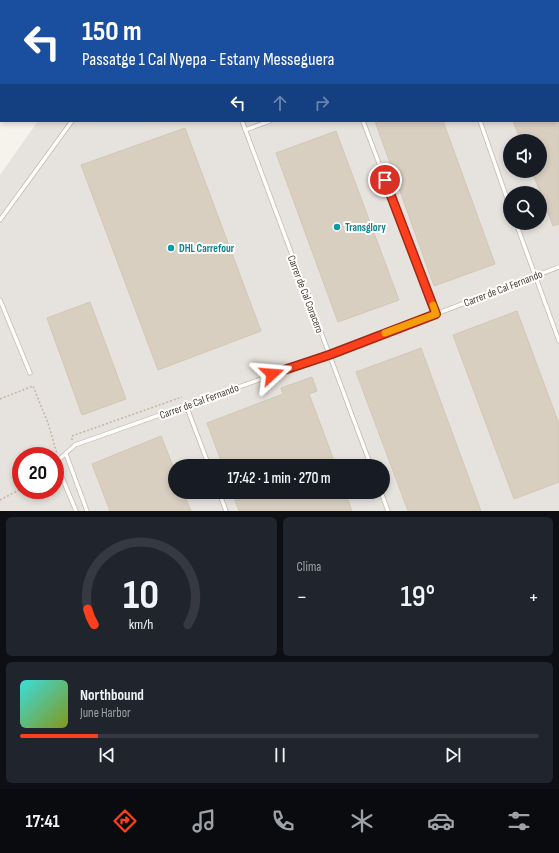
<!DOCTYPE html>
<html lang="es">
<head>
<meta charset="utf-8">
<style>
  :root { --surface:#171b24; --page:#20242c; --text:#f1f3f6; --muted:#9ea1a6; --line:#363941; --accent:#fc3f1d }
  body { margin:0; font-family:"Sofia Sans Condensed",sans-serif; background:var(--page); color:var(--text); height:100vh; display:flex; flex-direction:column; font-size:15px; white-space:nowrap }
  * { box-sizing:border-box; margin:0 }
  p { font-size:13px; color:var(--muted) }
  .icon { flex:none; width:22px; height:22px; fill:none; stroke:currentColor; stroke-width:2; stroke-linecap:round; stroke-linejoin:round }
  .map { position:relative; height:511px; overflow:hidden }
  .sheet { display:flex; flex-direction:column; gap:6px; padding:6px; background:#0d0f14; flex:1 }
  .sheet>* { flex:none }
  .guide { position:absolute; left:0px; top:0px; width:559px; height:122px; box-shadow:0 2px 6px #0003; background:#1a4fa0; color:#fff; overflow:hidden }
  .fabs { position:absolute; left:503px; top:134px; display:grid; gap:8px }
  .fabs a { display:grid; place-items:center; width:44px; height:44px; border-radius:50%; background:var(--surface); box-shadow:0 2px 6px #0003; font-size:20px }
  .speed { position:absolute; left:12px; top:447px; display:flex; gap:8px; font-size:20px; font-weight:700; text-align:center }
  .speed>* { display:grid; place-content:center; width:52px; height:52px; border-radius:50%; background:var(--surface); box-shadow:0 2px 6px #0003; line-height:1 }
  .speed .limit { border:6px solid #d22; background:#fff; color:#111 }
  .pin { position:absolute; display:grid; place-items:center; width:34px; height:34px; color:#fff; margin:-17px; border:2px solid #fff; border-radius:50%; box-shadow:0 1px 4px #0007 }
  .me { position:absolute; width:44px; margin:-22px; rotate:71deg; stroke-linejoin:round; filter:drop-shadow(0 0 3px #0008) }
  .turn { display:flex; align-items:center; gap:14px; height:84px; padding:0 16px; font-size:18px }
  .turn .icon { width:52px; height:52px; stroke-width:2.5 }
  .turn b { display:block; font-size:28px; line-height:34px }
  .lanes { display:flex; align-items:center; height:38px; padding:0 16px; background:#0003; justify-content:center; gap:20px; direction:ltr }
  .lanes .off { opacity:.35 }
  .big { font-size:30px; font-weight:600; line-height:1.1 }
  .sheet .tile { flex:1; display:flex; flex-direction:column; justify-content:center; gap:6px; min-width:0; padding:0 14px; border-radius:6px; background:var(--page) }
  .sheet .dial { align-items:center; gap:0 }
  .dial svg { height:104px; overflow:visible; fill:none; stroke:var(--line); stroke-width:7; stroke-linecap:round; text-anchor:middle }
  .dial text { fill:var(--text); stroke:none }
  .song { display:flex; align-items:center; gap:12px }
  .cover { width:48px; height:48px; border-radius:6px; background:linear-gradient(135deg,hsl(180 70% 55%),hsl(70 70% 35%)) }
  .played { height:4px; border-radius:2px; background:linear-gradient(90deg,var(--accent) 15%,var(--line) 15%) }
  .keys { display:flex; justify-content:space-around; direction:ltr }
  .heat { display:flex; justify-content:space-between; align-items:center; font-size:22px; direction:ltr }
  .sheet .tiles { flex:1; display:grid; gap:6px; grid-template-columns:1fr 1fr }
  .tile:last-child { grid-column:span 2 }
  .trip { position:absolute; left:168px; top:459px; width:222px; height:40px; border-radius:20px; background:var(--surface); box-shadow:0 2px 6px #0003; font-weight:600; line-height:40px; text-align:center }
  .tabs { display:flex; height:64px; justify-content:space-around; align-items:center; background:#090b0e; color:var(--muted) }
  .tabs .icon { width:28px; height:28px }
  .tabs .on { color:var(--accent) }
  .tabs b { font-size:18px; color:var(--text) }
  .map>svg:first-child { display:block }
</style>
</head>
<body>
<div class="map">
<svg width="559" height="511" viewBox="0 0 559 511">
  <rect width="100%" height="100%" fill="#f6f3ec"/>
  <path fill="#e6e2dd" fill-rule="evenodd" d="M124,0H559V511H0V175L38,121H558V1ZM510,141H540V171H510ZM510,193H540V223H510ZM21,456H55V490H21ZM175,466H383V492H175Z"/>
  <path fill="#e5e3e0" d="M94,121H154L105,139L100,137Z"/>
  <path fill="#d8cfc1" stroke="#d3c7b4" d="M375,121H443L495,264L434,286Z
    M513,121H559V224L553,226L532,171H540V141H521Z
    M185,128L261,331L158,370L81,165Z
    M336,131L399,300L338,322L276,153Z
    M90,302L126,399L82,415L47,318Z
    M517,311L559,424V482L514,499L453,335Z
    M421,348L481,511H408L356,372Z
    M312,377L317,391L309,394L336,466H223L207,423L283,394L281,388Z
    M161,436L175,471V492H183L191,511H110L92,464Z
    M232,492H345L352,511H239Z"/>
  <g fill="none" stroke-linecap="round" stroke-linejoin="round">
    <g stroke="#c2bbae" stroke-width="5">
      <path id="lane" d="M193,0L194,1
        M318,0V1
        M435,0L436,1
        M157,1L158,0
        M558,15L559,14
        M242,121L371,466
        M363,121L436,314
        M480,121L510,207
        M245,130L270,121
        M0,220L72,121
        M516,223L559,341
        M0,300L30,373
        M186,405L209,466
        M66,454L87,511
        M55,463L75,445L329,355L559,267
        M56,463L76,511
        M219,492L226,511
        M381,492L388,511"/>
    </g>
    <path stroke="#c4b79f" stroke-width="1.5" stroke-dasharray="2 2" stroke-linecap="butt" d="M0,399L33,386L48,423L57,454
      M72,440V436L182,397
      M0,500L21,489"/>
    <use href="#lane" stroke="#fff" stroke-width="3.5"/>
  </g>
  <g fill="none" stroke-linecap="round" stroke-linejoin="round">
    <g stroke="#a42913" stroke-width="10">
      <path id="route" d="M272,374L329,355L436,314L385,180"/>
    </g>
    <use href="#route" stroke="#fc3f1d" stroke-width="7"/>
    <path stroke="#f59e0b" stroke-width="7" d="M385,333L436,314L433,305"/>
  </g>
  <g fill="#0f9aa8" stroke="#fff" stroke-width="1.5">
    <circle cx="337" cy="227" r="4"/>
    <circle cx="171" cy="248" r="4"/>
  </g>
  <g text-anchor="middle" stroke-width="4" stroke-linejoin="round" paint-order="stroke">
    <g font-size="11" font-weight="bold" fill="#0d838f" stroke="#fff" text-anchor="start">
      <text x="345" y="231">Transglory</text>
      <text x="179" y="252">DHL Carrefour</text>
    </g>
    <g font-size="11" fill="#4b4439" stroke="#fff">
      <text transform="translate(503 288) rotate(-21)" y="4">Carrer de Cal Fernando</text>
      <text transform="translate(306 294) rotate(69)" y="4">Carrer de Cal Coracero</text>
      <text transform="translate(199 401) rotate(-20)" y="4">Carrer de Cal Fernando</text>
    </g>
  </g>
</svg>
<div class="fabs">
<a><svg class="icon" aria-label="sound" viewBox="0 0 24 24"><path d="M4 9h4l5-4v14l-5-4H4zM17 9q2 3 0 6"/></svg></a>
<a><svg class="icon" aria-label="search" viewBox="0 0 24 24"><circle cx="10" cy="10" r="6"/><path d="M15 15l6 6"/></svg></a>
</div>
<div class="speed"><div class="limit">20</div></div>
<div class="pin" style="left:385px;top:180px;background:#d93025"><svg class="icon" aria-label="arrive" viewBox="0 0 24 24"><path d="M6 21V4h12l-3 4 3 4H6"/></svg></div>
<svg class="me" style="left:272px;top:374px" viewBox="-20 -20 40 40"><path d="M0-17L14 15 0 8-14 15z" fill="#fc3f1d" stroke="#fff" stroke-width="4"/></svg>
<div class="trip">17:42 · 1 min · 270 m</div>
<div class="guide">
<div class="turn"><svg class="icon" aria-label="left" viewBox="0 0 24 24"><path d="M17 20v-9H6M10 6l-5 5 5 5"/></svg><div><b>150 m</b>Passatge 1 Cal Nyepa - Estany Messeguera</div></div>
<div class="lanes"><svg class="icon" aria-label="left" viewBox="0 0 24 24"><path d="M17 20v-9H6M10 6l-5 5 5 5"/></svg><svg class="icon off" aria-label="ahead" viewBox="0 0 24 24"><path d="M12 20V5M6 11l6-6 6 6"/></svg><svg class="icon off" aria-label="right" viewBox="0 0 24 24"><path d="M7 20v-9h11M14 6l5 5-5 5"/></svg></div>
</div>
</div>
<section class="sheet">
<div class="tiles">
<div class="tile dial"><svg viewBox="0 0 100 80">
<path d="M14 69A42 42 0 1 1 86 69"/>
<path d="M14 69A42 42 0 0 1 9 57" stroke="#fc3f1d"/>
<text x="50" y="56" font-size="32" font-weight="700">10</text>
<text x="50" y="72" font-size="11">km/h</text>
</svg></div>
<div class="tile"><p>Clima</p>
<div class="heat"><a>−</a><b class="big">19°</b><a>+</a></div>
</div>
<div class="tile">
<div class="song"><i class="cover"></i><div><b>Northbound</b><p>June Harbor</p></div></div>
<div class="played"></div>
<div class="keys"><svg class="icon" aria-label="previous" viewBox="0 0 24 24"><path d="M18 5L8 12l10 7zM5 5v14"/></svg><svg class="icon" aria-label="pause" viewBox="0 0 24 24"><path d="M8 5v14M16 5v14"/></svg><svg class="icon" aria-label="next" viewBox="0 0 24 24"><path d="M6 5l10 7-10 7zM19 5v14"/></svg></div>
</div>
</div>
</section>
<nav class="tabs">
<b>17:41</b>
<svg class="icon on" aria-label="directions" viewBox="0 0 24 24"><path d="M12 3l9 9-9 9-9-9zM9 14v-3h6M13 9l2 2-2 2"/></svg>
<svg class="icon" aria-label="music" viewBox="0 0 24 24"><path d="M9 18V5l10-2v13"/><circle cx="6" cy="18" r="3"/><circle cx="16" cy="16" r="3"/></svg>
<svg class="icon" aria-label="phone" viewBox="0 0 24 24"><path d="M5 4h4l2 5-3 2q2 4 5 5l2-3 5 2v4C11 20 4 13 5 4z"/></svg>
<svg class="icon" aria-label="climate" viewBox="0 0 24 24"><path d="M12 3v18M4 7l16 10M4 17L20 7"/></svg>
<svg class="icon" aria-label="car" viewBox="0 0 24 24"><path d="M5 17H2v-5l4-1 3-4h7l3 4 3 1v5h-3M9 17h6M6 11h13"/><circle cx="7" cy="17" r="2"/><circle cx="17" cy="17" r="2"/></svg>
<svg class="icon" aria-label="filters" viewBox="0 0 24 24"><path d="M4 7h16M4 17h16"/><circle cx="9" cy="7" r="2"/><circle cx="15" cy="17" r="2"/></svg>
</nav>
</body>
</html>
